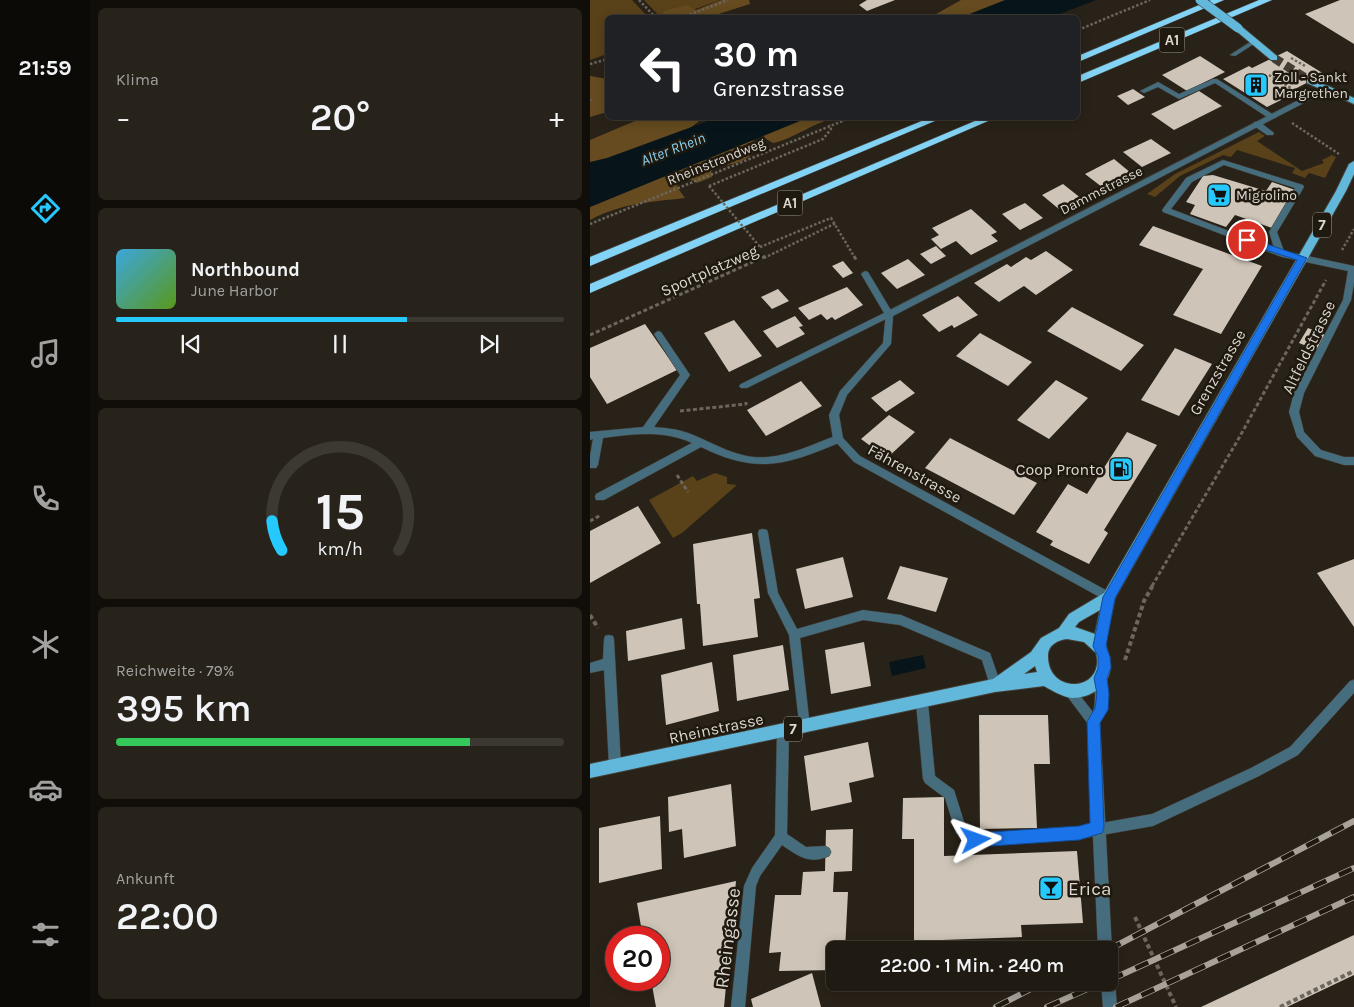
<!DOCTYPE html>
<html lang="de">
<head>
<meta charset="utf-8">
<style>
  :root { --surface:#1f1a12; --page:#27231b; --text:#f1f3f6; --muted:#a1a19f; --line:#3c3832; --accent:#25c9fe }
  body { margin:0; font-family:Karla,sans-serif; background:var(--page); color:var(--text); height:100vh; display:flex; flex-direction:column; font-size:19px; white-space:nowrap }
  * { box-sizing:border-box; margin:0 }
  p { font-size:16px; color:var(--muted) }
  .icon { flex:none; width:28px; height:28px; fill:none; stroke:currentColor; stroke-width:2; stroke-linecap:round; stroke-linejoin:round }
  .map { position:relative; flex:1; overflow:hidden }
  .sheet { display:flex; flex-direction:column; gap:8px; padding:8px; background:#110e0a; width:500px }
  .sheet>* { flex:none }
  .banner { position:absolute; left:15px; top:15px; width:475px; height:105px; border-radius:8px; box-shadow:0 2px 12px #0003,0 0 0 1px var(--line); background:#202124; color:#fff; overflow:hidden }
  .speed { position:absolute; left:15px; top:926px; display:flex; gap:10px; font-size:25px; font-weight:700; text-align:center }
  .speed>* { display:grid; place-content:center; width:65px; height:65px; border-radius:50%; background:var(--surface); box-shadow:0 2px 12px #0003,0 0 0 1px var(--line); line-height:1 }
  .speed .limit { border:8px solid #d22; background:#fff; color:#111 }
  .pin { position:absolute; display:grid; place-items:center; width:42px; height:42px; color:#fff; margin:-21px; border:2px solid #fff; border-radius:50%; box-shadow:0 1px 5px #0007 }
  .me { position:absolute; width:55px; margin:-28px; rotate:86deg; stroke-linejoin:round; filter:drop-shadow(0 0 4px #0008) }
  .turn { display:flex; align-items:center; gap:18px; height:105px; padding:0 25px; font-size:22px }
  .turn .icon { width:65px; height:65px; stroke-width:2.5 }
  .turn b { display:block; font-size:35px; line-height:42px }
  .big { font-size:38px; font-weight:600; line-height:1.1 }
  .sheet .widget { flex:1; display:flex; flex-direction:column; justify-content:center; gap:8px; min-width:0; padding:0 18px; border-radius:8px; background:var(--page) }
  .sheet .dial { align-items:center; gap:0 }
  .dial svg { height:130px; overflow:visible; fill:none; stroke:var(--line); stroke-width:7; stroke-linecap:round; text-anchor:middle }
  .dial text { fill:var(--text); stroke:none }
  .song { display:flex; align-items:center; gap:15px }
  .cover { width:60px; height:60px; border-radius:8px; background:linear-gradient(135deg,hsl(200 70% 55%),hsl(90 70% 35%)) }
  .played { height:5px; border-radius:2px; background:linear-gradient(90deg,var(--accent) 65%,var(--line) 65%) }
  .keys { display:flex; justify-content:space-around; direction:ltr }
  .heat { display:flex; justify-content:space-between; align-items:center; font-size:28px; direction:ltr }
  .charge { height:8px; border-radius:4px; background:linear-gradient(90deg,#34c759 79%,var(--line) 0) }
  .trip { position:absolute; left:236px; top:941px; width:292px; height:50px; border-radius:8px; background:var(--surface); box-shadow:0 2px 12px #0003,0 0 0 1px var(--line); font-weight:600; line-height:50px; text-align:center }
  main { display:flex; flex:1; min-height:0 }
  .dock { display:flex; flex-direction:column; width:90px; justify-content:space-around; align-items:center; background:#0c0a07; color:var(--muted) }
  .dock .icon { width:35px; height:35px }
  .dock .selected { color:var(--accent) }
  .dock b { font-size:22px; color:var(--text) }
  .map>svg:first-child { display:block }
</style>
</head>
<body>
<main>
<nav class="dock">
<b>21:59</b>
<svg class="icon selected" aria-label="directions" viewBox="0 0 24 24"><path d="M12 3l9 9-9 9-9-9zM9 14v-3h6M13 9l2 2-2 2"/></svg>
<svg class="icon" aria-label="music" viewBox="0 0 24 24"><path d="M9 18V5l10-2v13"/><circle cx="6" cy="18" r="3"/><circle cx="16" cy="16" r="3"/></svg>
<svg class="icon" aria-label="phone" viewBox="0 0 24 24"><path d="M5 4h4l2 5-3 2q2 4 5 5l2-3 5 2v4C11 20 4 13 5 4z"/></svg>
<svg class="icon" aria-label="climate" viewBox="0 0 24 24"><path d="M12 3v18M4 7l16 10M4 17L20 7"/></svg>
<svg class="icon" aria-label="car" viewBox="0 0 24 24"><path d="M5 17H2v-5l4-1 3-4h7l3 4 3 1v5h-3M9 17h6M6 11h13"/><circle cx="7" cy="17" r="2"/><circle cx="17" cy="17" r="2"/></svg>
<svg class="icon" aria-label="filters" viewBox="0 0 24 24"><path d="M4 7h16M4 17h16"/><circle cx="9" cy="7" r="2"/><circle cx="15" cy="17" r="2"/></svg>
</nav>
<section class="sheet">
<div class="widget"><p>Klima</p>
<div class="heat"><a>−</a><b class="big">20°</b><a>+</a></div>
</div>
<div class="widget">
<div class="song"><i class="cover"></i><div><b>Northbound</b><p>June Harbor</p></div></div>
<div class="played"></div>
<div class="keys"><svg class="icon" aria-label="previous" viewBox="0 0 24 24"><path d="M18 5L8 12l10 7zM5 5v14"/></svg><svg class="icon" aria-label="pause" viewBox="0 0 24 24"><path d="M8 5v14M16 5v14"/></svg><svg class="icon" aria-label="next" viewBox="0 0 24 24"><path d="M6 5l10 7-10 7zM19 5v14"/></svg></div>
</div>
<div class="widget dial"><svg viewBox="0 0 100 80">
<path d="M14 69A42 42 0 1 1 86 69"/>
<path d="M14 69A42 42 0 0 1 8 51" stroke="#25c9fe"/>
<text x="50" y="56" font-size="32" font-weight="700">15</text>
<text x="50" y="72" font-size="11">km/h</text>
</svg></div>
<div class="widget"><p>Reichweite · 79%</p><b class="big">395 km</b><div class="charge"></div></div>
<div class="widget"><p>Ankunft</p><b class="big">22:00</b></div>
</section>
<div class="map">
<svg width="764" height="1007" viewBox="0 0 764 1007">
  <rect width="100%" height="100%" fill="#292218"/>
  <path fill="#59421a" d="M0,0H42L58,17L18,18L17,54L0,60Z
    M54,0H130L84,17H70Z
    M669,132L675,136L667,141L712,171L734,163L732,160L742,155L746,157L735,178L719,173L715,178L702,173L705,168L647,150L641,157L633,155L590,176L565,197L557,194L585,174Z
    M125,473L137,477V484L147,485L92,533L83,538L59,500L103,476L107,481Z"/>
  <path fill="#654b1f" d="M131,0H159L160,4L119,17H72L74,11L96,5L106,10Z
    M371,0H427L376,17L339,18Z
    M0,76L18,79L17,112L0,117Z
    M52,118H113L95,132L0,166V140Z
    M217,118H247C223,122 206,138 183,143L171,136Z
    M160,140L170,142C158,165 144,164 121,167L122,177L107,183L91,175L87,187L95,198C60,202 32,203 0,220V207Z"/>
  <path fill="#07151b" d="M415,0H506L462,17H372Z
    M126,118H217L0,207V162L17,158Z
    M333,655L336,668L302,676L299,662Z"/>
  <path fill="#cec5b8" d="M277,0H305L277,11L269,5Z
    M750,0H764V44L715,14Z
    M697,51L734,74L699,92L703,94L677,107L633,79L659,66L662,68Z
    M610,56L635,72L597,91L572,75Z
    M543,89L555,97L538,105L527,96Z
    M609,91L632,106L584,130L561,114Z
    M561,139L581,153L552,167L533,152Z
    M524,159L541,173L512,187L495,174Z
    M623,175L676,191L682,182L711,192L688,230L645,215L636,227L600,214L605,205L596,202L613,176Z
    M473,184L492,199L470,210L452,195Z
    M435,203L453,218L430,230L412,214Z
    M381,209L407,232L401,235L408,241L381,255L366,241L351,249L341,239L349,235L342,228Z
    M563,226L672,266L631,334L583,315L613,269L549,245Z
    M346,246L356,256L341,264L330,254Z
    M456,251L483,270L446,295L434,286L409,302L384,283L417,264L421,267L436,257L441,260Z
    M318,259L335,275L307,289L291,273Z
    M253,261L263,273L253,278L242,266Z
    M257,287L273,305L245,320L242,317L237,320L231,314L219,320L208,308Z
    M188,289L199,301L182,309L171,297Z
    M368,296L388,315L364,328L362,325L349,332L332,315Z
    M482,307L554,345L531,371L457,331Z
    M205,316L213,326L209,327L215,334L187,348L173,331Z
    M144,320L172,356L139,372L114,333Z
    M55,324L87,370L17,404L0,377V348Z
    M718,328L738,336L729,351L709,343Z
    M390,333L442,362L418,386L366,356Z
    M585,348L622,364L589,416L551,400Z
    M310,380L325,393L296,412L281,398Z
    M466,380L498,398L459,439L427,420Z
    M211,381L232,406L176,436L157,410Z
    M299,415L325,432L297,458L271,439Z
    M537,432L567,445L514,530L518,533L499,564L460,545L463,541L446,532L478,484L497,494Z
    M360,438L447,483L424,515L335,468Z
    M48,506L71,543L0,583V531Z
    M162,533L170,598L164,599L168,637L113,646L110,604H107L103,544Z
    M253,557L263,597L215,609L206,569Z
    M764,559V627L727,573Z
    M310,566L358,578L346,612L297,599Z
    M92,618L95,649L38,661L36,631Z
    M274,642L281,686L241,694L235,650Z
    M193,645L199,690L147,701L143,655Z
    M122,662L129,711L76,725L71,675Z
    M389,715H458L460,764H444L447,828L390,829Z
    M278,742L284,777L259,783L262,802L221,811L214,756Z
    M141,784L146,846L94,858L92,829L79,832L78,797Z
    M354,797V856L487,851L493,923L431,925L432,937L324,941V839H312L313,798Z
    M70,816L72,869L9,883V828Z
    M263,829L262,871L244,872L243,892H258L255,950H245V970L189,971L191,952L179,953L185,895H211L213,872L235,871L236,830Z
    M146,881L134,1007H66L61,980H69V938H53L47,903Z
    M764,935V975L697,1007H611Z
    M222,973L231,1007H163L161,999Z"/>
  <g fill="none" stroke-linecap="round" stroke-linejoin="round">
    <path stroke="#443d34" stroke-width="9" stroke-dasharray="9 4.5" stroke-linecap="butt" d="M684,58L720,81"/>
    <g stroke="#463f36" stroke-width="1">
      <path id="service" d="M665,39L668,41L667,42L645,56L640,55Z
        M623,79H627L687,117L680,119L625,83L589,99L568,87L554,93L550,91L568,82L589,94Z
        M664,122H670L684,133L683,135H677L664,126Z
        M633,160L713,185L714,187L687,232L694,251L764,266V283L761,300L714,393L709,412L714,432L731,450L754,457H764V465H754L725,456L707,437L699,412L704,393L753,300L758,271L692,257L573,212L572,210L596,178ZM634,165L705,188L679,232L684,248L581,209L602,182Z
        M275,271L278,272L302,312L303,314L302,316L157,388H151L149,386L151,384L294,313L271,274Z
        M68,331L71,332L100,375L64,427C76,428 87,429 98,433C125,443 148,460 178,457C203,455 225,443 248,435L251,436L253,439L251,442C196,465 168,475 111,447L14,500H6L5,497L6,494L102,443C74,430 43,434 13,438L8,465L6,468H0V456L3,439L0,440V432L53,427L90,375L64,334Z
        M173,529L177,530L178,533L188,593L207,629L273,610L311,615L400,653L411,685L409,689L405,690L401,689L392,660L310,625L273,620L210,638L220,727L218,731L214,733L210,731L199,635L178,593L168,533L169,530Z
        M19,635L23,636L24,640L31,766L29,770L25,772L21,770L19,766L14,670L0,673V663L13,659L14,640L15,636Z
        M764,680V693L708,755L669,776L563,826L489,839L386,846L366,833L355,798L335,783L333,779L326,703L328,699L332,698L336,699L338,703L345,776L364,790L375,825L388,834L489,827L562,814L661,768L700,747L760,681Z
        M193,725L197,727L199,731L197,834L216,847L235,846L239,848L241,852L239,856C219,865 208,856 192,845L170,876L166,886L155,1007H141L154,886L162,868L185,835L187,731L189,727Z"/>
    </g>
    <g stroke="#463f36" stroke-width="1">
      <path id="minor" d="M732,88L739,90L303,316L301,344L257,395L249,415L253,438L270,456L523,594L524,597L523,600L519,602L515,600L264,462L243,439L239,415L250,391L293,343L296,312Z
        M510,673L514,674C521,690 517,708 510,723L522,950L520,954V950H508L498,724L474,692L476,688L480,687L484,688L503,712C507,699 503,683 506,674Z
        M520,976L523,977L525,982L527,1007H513L511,982H520Z"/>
    </g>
    <g stroke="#463f36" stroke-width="2">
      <path id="primary" d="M645,26H651L687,56V60H681L645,30Z
        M717,79H723L764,98V104L717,83Z
        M764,161V174L756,191L525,598C523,611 516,631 516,644C517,653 522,657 520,670C518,687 499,698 483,698C472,697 463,691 454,686L405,692L0,778V764L403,679L441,652L451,638L469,628L479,614L514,593L746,191L759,164ZM510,610L505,634L485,627L489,622ZM477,639L494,642L506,653C516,692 457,696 458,655C458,645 468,640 477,639ZM445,666L447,672L434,674Z"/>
    </g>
    <g stroke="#463f36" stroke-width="1">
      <path id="motorway" d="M621,0H634L488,62V56Z
        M669,0H682L488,83V76Z
        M339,118H352L0,266V257Z
        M392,118H405L0,293V284Z"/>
    </g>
    <path stroke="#6c665d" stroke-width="2.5" stroke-dasharray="2.5 2" stroke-linecap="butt" d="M49,0L66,18
      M91,18L138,0
      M488,30L560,0
      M701,58L715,66
      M0,64L18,59
      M679,75L701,88
      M0,99V101
      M702,123L749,154
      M119,186L233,139L241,129L239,125
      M0,224L260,118
      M170,247L241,218L265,258
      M752,250L764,229
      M174,258L246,223"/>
    <path stroke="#6c665d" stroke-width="3" stroke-dasharray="4 2.5" stroke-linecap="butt" d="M264,256L267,261
      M0,335L176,256
      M90,411L156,404V402
      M87,475L98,492
      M0,521L11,515
      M562,586L649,438L736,280"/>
    <path stroke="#6c665d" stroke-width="4" stroke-dasharray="4.5 3" stroke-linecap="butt" d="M0,615L8,628
      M535,660L554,601L563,585
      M545,917L586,1007
      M690,1007L764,971"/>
    <use href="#service" fill="#466d7e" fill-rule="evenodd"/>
    <use href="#minor" fill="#466d7e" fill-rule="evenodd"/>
    <use href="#primary" fill="#61b8db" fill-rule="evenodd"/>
    <use href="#motorway" fill="#82d3f5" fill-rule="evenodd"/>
    <g stroke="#a8a29b" stroke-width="6">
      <path id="rail" d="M518,950L764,821
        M520,980L764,868
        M406,1007L454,982
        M457,1007L513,982
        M526,1007L764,897"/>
    </g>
    <use href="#rail" stroke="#1f190f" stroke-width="4.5" stroke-dasharray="14" stroke-linecap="butt"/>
    <g stroke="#463f36" stroke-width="10" stroke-linecap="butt">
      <path id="primary-bridge" d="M610,0L648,28"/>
    </g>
    <path stroke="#6c665d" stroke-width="2.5" stroke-dasharray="2.5 2" stroke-linecap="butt" d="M119,186L170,247"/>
    <use href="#primary-bridge" stroke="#61b8db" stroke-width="9"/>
  </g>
  <path fill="#1a73e8" stroke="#114b97" d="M657,237L717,258L525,598L516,646L520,657L521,668L517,678L519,694L518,710L510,723L514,828L512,833L489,840L386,847L381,845L379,840L381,835L386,833L489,826L500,823L497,722L505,708L507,694L504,678L508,668V657L503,646L513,597L707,260L654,243L652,240Z"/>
  <defs>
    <g id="building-square" transform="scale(1.25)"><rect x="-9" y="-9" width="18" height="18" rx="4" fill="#25c9fe" stroke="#1f190f"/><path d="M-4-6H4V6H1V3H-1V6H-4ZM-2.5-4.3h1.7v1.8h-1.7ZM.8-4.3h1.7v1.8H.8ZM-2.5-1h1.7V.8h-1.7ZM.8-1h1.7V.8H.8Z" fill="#111"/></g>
    <g id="supermarket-square" transform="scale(1.25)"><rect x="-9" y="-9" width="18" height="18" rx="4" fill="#25c9fe" stroke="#1f190f"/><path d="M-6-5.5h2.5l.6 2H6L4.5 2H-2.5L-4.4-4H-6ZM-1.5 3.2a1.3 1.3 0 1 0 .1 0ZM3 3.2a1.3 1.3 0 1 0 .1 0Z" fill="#111"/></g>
    <g id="fuel-square" transform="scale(1.25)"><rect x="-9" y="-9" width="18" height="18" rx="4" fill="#25c9fe" stroke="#1f190f"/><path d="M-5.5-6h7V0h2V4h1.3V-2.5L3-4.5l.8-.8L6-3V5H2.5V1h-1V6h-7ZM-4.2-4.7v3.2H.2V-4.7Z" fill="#111"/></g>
    <g id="bar-square" transform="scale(1.25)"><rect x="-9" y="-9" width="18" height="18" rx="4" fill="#25c9fe" stroke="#1f190f"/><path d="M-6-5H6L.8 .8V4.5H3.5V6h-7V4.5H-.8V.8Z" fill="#111"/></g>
  </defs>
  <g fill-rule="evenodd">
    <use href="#building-square" x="666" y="85"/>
    <use href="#supermarket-square" x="629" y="195"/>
    <use href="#fuel-square" x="531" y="469"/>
    <use href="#bar-square" x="461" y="888"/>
  </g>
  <g text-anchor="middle" stroke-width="5" stroke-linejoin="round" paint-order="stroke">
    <g font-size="14" fill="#dcd7d1" stroke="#1f190f" text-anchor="start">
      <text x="684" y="82">Zoll - Sankt<tspan x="684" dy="16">Margrethen</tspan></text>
      <text x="646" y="200">Migrolino</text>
    </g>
    <g font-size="14" fill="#dcd7d1" stroke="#1f190f">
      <text transform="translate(126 161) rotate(-22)" y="5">Rheinstrandweg</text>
      <text transform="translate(511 190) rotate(-27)" y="5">Dammstrasse</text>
    </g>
    <g fill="#1f190f" stroke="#a39e97" stroke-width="1">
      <rect x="569.5" y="27.5" width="25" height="25" rx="4"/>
      <rect x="187.5" y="190.5" width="25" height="25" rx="4"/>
      <rect x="723" y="212.5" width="18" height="25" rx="4"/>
      <rect x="194" y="716.5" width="18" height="25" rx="4"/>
    </g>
    <g font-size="15" font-weight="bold" fill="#dcd7d1">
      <text x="582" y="45">A1</text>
      <text x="200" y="208">A1</text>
      <text x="732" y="230">7</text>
      <text x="203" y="734">7</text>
    </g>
    <g font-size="15" font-style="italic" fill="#87d3f3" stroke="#1f190f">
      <text transform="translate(83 149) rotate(-21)" y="5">Alter Rhein</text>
    </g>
    <g font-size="16" fill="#dcd7d1" stroke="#1f190f">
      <text transform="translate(119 270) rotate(-24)" y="6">Sportplatzweg</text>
      <text transform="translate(718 347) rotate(-64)" y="6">Altfeldstrasse</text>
      <text transform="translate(627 372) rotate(-60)" y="6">Grenzstrasse</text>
      <text transform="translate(325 473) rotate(29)" y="6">Fährenstrasse</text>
      <text transform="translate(126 728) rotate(-12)" y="6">Rheinstrasse</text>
    </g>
    <g font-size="16" fill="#dcd7d1" stroke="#1f190f" text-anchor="end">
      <text x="514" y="475">Coop Pronto</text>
    </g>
    <g font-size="19" fill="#dcd7d1" stroke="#1f190f" text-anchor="start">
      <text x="478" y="895">Erica</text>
    </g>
    <g font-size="19" fill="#dcd7d1" stroke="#1f190f">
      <text transform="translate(137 938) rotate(-83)" y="7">Rheingasse</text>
    </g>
  </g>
</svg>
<div class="speed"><div class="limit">20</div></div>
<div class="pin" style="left:657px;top:240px;background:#d93025"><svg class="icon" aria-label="arrive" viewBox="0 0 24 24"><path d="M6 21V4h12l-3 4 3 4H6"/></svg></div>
<svg class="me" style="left:386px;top:840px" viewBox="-20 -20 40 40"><path d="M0-17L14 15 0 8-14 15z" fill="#1a73e8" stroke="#fff" stroke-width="4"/></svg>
<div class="trip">22:00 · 1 Min. · 240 m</div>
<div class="banner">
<div class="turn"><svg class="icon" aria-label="left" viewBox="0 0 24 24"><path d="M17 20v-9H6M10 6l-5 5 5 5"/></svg><div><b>30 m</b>Grenzstrasse</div></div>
</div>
</div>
</main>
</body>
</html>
